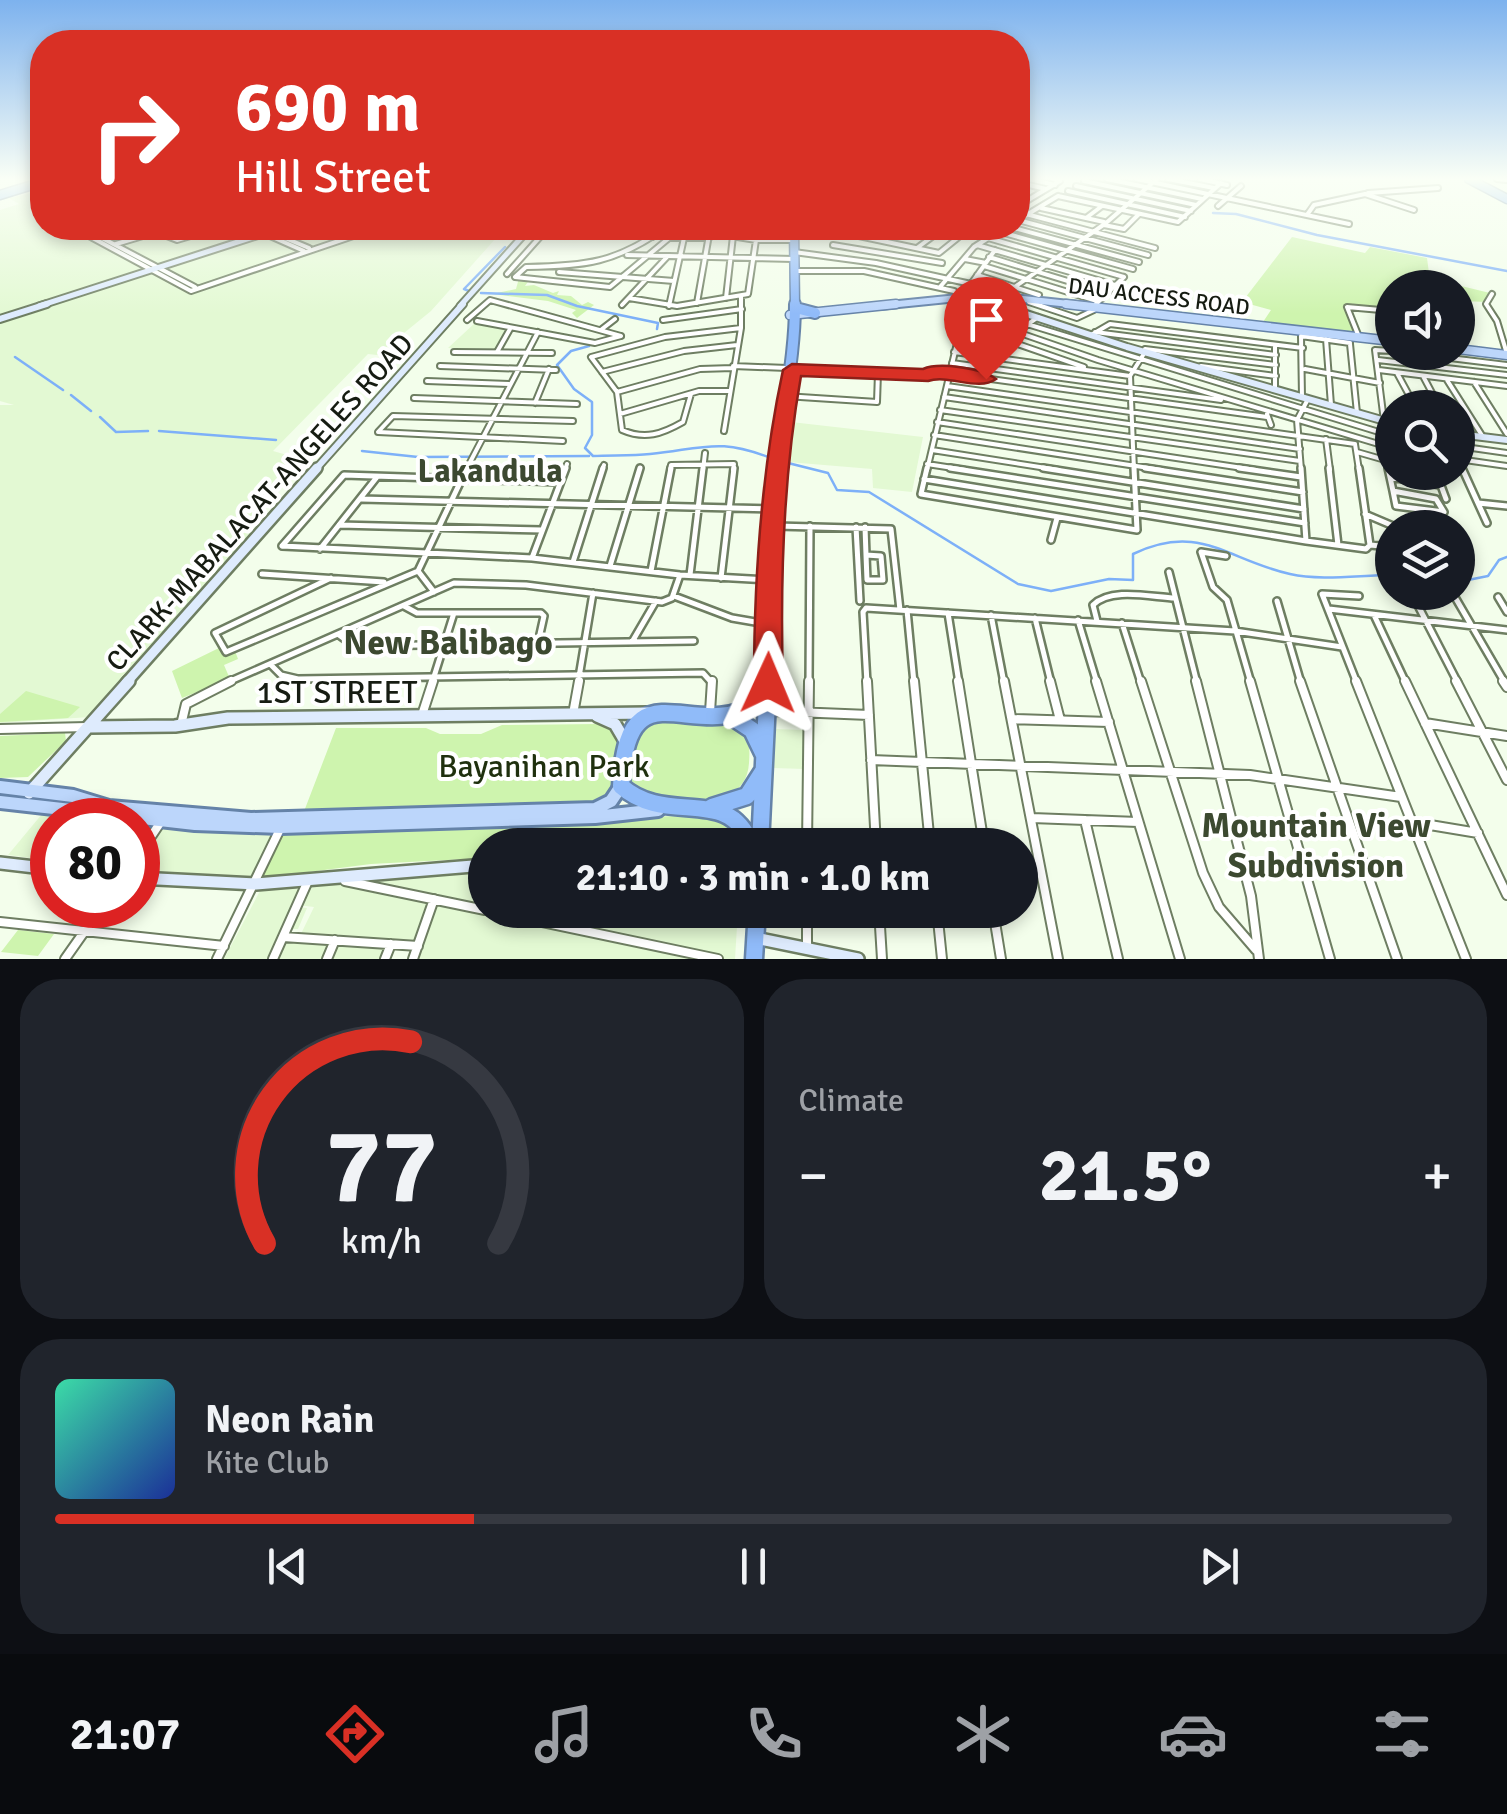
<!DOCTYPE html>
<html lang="en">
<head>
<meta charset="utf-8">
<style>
  :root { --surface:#171b24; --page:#20242c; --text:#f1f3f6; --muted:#9ea1a6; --line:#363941; --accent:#d93025 }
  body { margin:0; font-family:Signika,sans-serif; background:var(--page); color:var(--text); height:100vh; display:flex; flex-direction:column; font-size:38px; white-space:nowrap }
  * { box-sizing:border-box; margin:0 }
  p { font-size:32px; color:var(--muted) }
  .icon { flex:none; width:55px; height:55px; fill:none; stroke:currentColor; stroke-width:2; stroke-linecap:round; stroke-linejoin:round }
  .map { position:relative; height:959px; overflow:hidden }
  .drawer { display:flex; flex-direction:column; gap:20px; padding:20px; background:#0d0f14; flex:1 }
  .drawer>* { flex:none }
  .guide { position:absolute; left:30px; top:30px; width:1000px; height:210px; border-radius:40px; box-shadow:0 5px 15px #0003; background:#d93025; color:#fff; overflow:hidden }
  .controls { position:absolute; left:1375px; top:270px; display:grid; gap:20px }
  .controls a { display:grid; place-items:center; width:100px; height:100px; border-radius:50%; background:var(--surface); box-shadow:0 5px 15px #0003; font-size:50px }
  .speed { position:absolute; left:30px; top:798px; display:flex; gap:20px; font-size:50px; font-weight:700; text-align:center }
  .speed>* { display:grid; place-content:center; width:130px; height:130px; border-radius:50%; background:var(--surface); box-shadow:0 5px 15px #0003; line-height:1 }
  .speed .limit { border:15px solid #d22; background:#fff; color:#111 }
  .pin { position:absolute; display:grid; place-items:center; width:85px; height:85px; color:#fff; margin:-102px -42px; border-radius:50% 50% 50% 0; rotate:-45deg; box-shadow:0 0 10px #0007 }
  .pin .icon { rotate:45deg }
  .me { position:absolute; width:110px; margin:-55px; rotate:1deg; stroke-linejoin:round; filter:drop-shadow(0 0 8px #0008) }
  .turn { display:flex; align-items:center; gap:35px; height:210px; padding:0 40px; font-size:45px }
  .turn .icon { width:130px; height:130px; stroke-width:2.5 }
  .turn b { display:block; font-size:70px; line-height:85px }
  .big { font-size:75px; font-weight:700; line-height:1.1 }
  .drawer .widget { flex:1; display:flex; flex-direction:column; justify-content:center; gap:15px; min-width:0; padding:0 35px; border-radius:40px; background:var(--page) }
  .drawer .dial { align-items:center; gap:0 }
  .dial svg { height:260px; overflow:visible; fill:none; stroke:var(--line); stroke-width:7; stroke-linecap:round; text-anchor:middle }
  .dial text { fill:var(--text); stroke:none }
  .song { display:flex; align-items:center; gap:30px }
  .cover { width:120px; height:120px; border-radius:15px; background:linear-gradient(135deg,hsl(160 70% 55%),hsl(230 70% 35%)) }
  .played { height:10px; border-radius:5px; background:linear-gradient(90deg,var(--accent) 30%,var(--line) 30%) }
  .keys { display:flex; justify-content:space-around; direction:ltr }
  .heat { display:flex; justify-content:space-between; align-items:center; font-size:55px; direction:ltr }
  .drawer .tiles { flex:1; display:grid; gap:20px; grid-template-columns:1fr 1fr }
  .widget:last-child { grid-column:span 2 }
  .trip { position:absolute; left:468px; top:828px; width:570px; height:100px; border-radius:50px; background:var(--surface); box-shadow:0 5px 15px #0003; font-weight:700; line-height:100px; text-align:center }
  .tab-bar { display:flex; height:160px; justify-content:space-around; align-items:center; background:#090b0e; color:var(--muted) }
  .tab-bar .icon { width:70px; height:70px }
  .tab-bar .selected { color:var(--accent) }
  .tab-bar b { font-size:45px; color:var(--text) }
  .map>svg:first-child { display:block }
</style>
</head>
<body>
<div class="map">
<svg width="1507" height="959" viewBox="0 0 1507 959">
  <rect width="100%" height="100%" fill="#f3feeb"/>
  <path fill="#e3f9d3" d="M42,191V228H505L431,311L377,355L368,354L273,451L294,457L248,529L254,533L90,717L0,723V405H14L0,401V210L19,204L9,198Z
    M476,322L512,328L497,351L448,348Z
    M791,422L923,437L912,492L873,488L872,469L788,462Z
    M775,729L805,730V769L773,768Z
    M42,814L96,820H52V861L8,855Z
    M138,825L211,831L272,833L251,877L138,871Z
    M485,870V910H738L735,959H418L422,946L299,938L314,907L298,905L307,886Z
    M306,887L296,907L307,908L298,929H285L270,959H224L261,889Z
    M283,941L389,947L385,959H275Z"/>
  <path fill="#cef4ae" d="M1292,237L1365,253L1370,247L1427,258L1429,273L1449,283L1490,293L1488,302L1460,301L1468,317L1458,316V288H1392V310L1344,306L1354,332L1263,322L1271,310L1242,302Z
    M519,278L530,279L525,286L534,285L553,293L559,291L557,295L571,296L582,305L588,302L594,305L577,318L572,313L576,310L548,301L492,294L516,289Z
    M221,647L227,655L235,651L238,659L224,665L230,679L182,698L172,671Z
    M26,691L80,707L68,718L0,722V714Z
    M655,721L738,727C750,738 750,748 749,763C746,813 680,799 644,800L628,786L633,733Z
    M598,724L610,726L619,734L614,787L598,804L303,814L336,728H426L440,734H481L502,725Z
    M65,733L66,741L28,777L0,778V736Z
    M708,815L732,827L744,845H485V858L371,864L262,878L283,829Z
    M18,930L54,934L38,956L1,952Z"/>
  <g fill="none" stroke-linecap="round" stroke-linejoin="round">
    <path stroke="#7db0f8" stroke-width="2.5" d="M1213,213L1236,214L1317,235L1507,271
      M469,291L464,289L505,247
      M481,293L547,295L577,306L658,323L657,329
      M589,346L571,351L557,365L574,389L592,402V435L585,448L593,456C612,455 631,456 650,454C706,448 719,437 776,460
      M15,357L63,390
      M71,395L91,411
      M100,417L116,432L148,431
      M159,431L276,440
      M362,451L418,457L589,456
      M784,462L828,473L837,490L869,492L1018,584L1051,591L1109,579L1133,580V554C1200,522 1227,560 1290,574C1321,581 1360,575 1392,575
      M1458,582L1488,576L1499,560L1507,557"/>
    <g stroke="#6e7e62" stroke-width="8">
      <path id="street-far2" d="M1029,179L1055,185
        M1107,179L1202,199
        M1137,179L1349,224
        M1168,179L1214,188
        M1200,179L1227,185
        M1497,179L1507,180
        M1084,181L1196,205
        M1025,184L1046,189
        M1076,186L1191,211
        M1068,191L1185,217
        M1368,193L1438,188
        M1058,196L1178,222L1221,183
        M1018,206L1060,181L1053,179
        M1218,206L1241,186
        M1041,208L1104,222
        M1026,214L1155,248
        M1307,215L1314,205L1365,194L1414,210
        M1086,218L1102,206
        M1018,220L1148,255
        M1018,220L1058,196
        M1104,225L1124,229L1139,214
        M74,228L191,291L377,228
        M83,228L195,287
        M252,228L304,251
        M261,228L309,248
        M665,228C616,263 585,266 526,267L515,277L610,287L669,238H709
        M776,228L792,230
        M821,228L939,253L970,228
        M1014,228L1139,262
        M688,229L756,240H793
        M851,230H865
        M908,230L934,235
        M997,231L1133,269
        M159,233L177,240L218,228
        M628,233L652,237
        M988,238L1124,277
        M116,244L170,228
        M833,245L942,263
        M977,245L1115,285
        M917,248L944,228
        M794,252L876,263L971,284L995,250
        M627,255L794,259
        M989,257L1107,293
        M965,259L986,263
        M984,266L1097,301
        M796,271H864L954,291
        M559,272L674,281
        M507,274L548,228
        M977,275L1039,295
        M940,287L974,247L1004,228
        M1492,294L1486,304L1497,321L1507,354
        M1002,296L1106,223L1157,179
        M629,298L677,306L748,294L756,240
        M726,298L733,236
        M1029,302L1077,318L1094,310
        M697,303L709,235
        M1096,304L1124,277
        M622,305L667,257
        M669,306L684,238
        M1458,319H1470
        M467,320L490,300L621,336
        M663,320L742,309
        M1014,320L1392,436
        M477,321L595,343L621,336
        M994,324L1098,360L1392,448
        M961,326L1003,342
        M602,329L615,319
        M1095,332L1276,355
        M1091,335L1110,324L1303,348
        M1359,337L1347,307L1392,311
        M1326,339L1331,405
        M1006,340L1084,367
        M1350,344L1357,413
        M1275,345V389
        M1145,349L1276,365
        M454,352L552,353
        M497,352L510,329
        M954,352L1130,376
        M1401,352L1507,365
        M977,355L982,335
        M1000,358L1003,342L1038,317
        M1378,360L1507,375
        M952,363L1221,400
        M440,366L556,370
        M733,366L787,368
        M1201,366L1276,376
        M790,369L927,376L932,371L1267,417
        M1305,369L1380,383
        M1379,370L1507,386
        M602,372L684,351L737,345
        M1397,373L1416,408
        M1423,376L1440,408
        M1447,380L1483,437
        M427,381L509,384
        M1474,382L1507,434
        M947,386L1355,444
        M617,392L700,369L733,368
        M691,394L683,422C662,434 645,440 622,430L617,392L591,357L665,337L741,328
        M785,396L877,402L878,373
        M944,397L1300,449
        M1302,397L1301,336L1350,343
        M414,398L577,404
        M535,403L549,369
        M940,410L1300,461
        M620,414L699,391H729
        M1267,414L1271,425
        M1384,421L1375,350L1392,351
        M937,422L1256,470
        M724,431L741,328V296
        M934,435L1162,470
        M1326,439L1330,470
        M563,441L378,432L393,416L573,421
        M1355,444L1359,470
        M1458,446L1507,453
        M932,450L1059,470
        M1357,452L1392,462
        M1458,459L1507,466
        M1387,460L1389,470
        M1458,460L1463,470
        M927,464L966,470
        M466,470L538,332
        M565,470L567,464
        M602,470L604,465
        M670,470L671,465L734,464L733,470
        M703,470L705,453
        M927,470L962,322L969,317
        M1134,470L1130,376L1145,352
        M1301,470L1297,420L1308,399"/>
    </g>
    <g stroke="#6e7e62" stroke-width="10">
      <path id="street-far1" d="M927,468L921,494L1137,530L1134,468
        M950,468L1305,523
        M1043,468L1304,509
        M1145,468L1303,492
        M1239,468L1301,477
        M1301,468L1306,541
        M1329,468L1338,545
        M1359,468L1370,545
        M1388,468L1393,491
        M1462,468L1487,523
        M1436,472L1446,499
        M1390,477L1440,485
        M924,479L1306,541L1366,549L1370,545L1392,547
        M1393,491L1436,499L1444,512L1396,506Z
        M361,499L771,509
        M1478,503L1507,506
        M1365,514L1398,528
        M339,525L542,530
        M776,526L891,529L900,610
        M856,527L860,601
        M865,527L866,555
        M1051,540L1057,518
        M282,546L532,558L680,575L767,580
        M282,546L344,475L560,482
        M320,549L377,477
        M866,555L881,556L883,580H867Z
        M1226,556L1201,552L1213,587L1227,600L1251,683
        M532,558L566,468
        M573,562L603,468
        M610,566L640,468
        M418,571L467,468
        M418,571L434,592
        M651,571L671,468
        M1169,572L1197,683
        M262,574L384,582
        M690,575L703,468
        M331,578L215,633L226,652L418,571
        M721,578L734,468
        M1411,592L1458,683
        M1452,592L1505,683
        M674,596L732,618L761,623
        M1498,597L1507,612
        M1277,601L1301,683
        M404,606L417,613H541L544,616L538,643
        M1329,609L1507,630
        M907,610L914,683
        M948,613L959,683
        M991,615L1004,683
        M1374,615L1406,683
        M1035,618L1051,683
        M1078,620L1097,683
        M1097,621L1093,605C1111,587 1151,597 1175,598
        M1122,623L1141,683
        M339,635L354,646L694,641
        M632,642L656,601
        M270,664L281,675L298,679L703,673L712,683
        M226,683L454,583L526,585L662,602L672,598L680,575
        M432,683L454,613
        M578,683L593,593
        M809,683L810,526
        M867,683L863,612L866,608L1235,631L1342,647
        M1357,683L1322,594L1359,596"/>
    </g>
    <g stroke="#6e7e62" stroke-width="12">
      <path id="street" d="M867,681L876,845
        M914,681L930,845
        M958,681L984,845
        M1004,681L1058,959
        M1050,681L1060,720
        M1096,681L1180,959
        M1141,681L1203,873L1219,907L1256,950
        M1196,681L1251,896L1259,959
        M1250,681L1330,959
        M1300,681L1397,959
        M1356,681L1466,959
        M1405,681L1507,895
        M1456,681L1507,780
        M1503,681L1507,687
        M771,711L869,715
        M710,712L712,681
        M573,714L579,681
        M422,715L433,681
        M1012,719L1109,722
        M1425,723L1507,736
        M181,725L186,704L231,681
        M0,729L87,727
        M871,760L1250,775L1401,797
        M1032,818L1138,822
        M1085,820L1118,959
        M1412,822L1478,833
        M807,845L809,681
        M138,856L160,823
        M345,881L485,910
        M485,910L718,959
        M807,910V947
        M879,910L882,959
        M937,910L942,959
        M993,910L1001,959
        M0,922L224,946
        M283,937L418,946
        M65,959L103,905
        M217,959L281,827
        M273,959L307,883
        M327,959L335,940
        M385,959L391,944
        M413,959L434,899"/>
    </g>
    <g stroke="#6e7e62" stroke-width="9">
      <path id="secondary-far3" d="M966,298L1004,306
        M39,306L281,228
        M460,306L530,228"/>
    </g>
    <g stroke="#6e7e62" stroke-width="10">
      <path id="secondary-far2" d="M996,304L1127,347L1392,423
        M0,319L47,304
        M1458,434L1507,440
        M315,470L463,304"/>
    </g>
    <g stroke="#6e7e62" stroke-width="14">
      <path id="secondary-far1" d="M126,683L317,468"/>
    </g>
    <g stroke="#6e7e62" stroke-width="16">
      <path id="secondary" d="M597,716L615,724L625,741
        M88,727L175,726L228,718L648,713
        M29,793L129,681
        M0,863L52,869
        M138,878L256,884L485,865
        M755,938L858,959"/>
    </g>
    <g stroke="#6583a8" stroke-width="10">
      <path id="primary-far2" d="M879,306L987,295L1088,306"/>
    </g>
    <g stroke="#6583a8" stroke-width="11">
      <path id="primary-far1" d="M1066,304L1392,341
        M790,315L896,304
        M1458,349L1507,355"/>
    </g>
    <g stroke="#6583a8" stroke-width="18">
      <path id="primary" d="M0,787L73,796L109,807L251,819L595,809L611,801L621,786
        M0,802L195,824L281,827L595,817L658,810"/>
    </g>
    <g stroke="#6583a8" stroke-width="11">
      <path id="highway-far3" d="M1469,179L1507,199
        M0,195L42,182
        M794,228L795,306"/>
    </g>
    <g stroke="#6583a8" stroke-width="14">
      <path id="highway-far2" d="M796,308L815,313
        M777,470C781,414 795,361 795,304"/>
    </g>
    <g stroke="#6583a8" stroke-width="18">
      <path id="highway-far1" d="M760,683L777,468
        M768,683L769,656"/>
    </g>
    <g stroke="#6583a8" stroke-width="21">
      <path id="highway" d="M731,716L752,730L764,755
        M712,807L747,796L763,771
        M751,845C729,784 667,827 621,786C627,659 694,746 757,703L760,681
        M760,845L768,681
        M754,959L757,910"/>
    </g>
    <use href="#street-far2" stroke="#fff" stroke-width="4"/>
    <use href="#street-far1" stroke="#fff" stroke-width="5"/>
    <use href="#street" stroke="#fff" stroke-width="8"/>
    <use href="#secondary-far3" stroke="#deebfd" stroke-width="5"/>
    <use href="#secondary-far2" stroke="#deebfd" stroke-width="6"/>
    <use href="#secondary-far1" stroke="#deebfd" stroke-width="9"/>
    <use href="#secondary" stroke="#deebfd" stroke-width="11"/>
    <use href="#primary-far2" stroke="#bcd6fb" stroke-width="6"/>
    <use href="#primary-far1" stroke="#bcd6fb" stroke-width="8"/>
    <use href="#primary" stroke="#bcd6fb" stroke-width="12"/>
    <use href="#highway-far3" stroke="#90bbf9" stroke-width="8"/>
    <use href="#highway-far2" stroke="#90bbf9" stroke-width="10"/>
    <use href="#highway-far1" stroke="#90bbf9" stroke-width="12"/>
    <use href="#highway" stroke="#90bbf9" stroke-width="16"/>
  </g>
  <linearGradient id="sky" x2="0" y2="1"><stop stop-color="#7db2ee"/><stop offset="0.57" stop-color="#fafff6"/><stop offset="1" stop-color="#fafff6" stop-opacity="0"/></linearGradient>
  <rect width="1507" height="314" fill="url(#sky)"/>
  <path fill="#d93025" stroke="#8d1f18" stroke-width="2.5" d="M792,364L923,369C939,362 982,368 996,379C978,392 949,374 928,381L801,376C783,476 780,581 783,683L779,691L768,694L758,691L754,683C754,578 761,472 783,370Z"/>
  <g text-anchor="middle" stroke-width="8" stroke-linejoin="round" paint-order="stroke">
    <g font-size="22" fill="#161c12" stroke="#fff">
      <text transform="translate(1159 296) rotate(7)" y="8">DAU ACCESS ROAD</text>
    </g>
    <g font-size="28" fill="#161c12" stroke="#fff">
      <text transform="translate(259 502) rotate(-48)" y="10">CLARK-MABALACAT-ANGELES ROAD</text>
    </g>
    <g font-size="32" font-weight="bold" fill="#3c4930" stroke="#fff">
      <text x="490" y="482">Lakandula</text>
    </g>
    <g font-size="32" fill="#161c12" stroke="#fff">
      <text x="337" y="703">1ST STREET</text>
    </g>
    <g font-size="32" fill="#1f300e" stroke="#fff">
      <text x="544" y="777">Bayanihan Park</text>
    </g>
    <g font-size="35" font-weight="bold" fill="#3c4930" stroke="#fff">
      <text x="448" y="654">New Balibago</text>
      <text x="1316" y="837">Mountain View<tspan x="1316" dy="40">Subdivision</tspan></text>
    </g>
  </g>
</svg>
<div class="controls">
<a><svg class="icon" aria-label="sound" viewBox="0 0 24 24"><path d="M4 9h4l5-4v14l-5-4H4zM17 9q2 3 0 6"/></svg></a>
<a><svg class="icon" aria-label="search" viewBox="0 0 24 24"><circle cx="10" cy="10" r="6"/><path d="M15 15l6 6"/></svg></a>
<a><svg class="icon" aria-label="layers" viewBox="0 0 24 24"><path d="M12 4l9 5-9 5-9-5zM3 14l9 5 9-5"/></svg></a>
</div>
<div class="speed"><div class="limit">80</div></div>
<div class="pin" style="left:986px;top:379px;background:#d93025"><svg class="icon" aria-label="arrive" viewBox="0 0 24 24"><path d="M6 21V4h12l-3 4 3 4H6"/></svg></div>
<svg class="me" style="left:768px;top:683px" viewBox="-20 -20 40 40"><path d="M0-17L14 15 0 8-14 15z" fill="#d93025" stroke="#fff" stroke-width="4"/></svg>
<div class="trip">21:10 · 3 min · 1.0 km</div>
<div class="guide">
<div class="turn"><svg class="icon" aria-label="right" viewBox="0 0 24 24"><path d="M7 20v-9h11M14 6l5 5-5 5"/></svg><div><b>690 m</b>Hill Street</div></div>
</div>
</div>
<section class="drawer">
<div class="tiles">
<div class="widget dial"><svg viewBox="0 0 100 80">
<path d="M14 69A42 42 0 1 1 86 69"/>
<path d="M14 69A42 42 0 0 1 59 7" stroke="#d93025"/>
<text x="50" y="56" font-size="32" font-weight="700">77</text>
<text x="50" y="72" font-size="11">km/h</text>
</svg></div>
<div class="widget"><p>Climate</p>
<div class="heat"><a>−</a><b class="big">21.5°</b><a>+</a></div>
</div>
<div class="widget">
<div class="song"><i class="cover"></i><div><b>Neon Rain</b><p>Kite Club</p></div></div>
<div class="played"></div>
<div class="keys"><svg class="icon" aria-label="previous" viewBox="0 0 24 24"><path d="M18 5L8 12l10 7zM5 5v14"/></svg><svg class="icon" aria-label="pause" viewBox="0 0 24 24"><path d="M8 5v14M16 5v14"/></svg><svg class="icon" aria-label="next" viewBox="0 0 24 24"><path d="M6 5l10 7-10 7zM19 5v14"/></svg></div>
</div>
</div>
</section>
<nav class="tab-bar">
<b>21:07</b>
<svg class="icon selected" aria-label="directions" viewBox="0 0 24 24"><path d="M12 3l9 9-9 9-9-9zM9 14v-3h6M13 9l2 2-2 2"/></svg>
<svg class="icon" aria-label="music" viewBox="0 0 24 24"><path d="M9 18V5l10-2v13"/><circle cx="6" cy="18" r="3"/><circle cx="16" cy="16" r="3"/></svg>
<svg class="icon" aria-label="phone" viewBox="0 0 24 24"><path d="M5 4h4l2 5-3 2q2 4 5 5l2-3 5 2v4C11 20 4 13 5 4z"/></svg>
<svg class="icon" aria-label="climate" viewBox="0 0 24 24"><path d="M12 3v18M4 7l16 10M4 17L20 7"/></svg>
<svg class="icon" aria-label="car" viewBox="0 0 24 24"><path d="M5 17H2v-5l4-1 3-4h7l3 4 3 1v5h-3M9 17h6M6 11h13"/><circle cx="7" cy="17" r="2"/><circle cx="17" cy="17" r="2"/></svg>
<svg class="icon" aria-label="filters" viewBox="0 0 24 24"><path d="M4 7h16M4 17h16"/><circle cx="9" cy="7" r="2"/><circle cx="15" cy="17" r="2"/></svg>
</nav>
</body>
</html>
